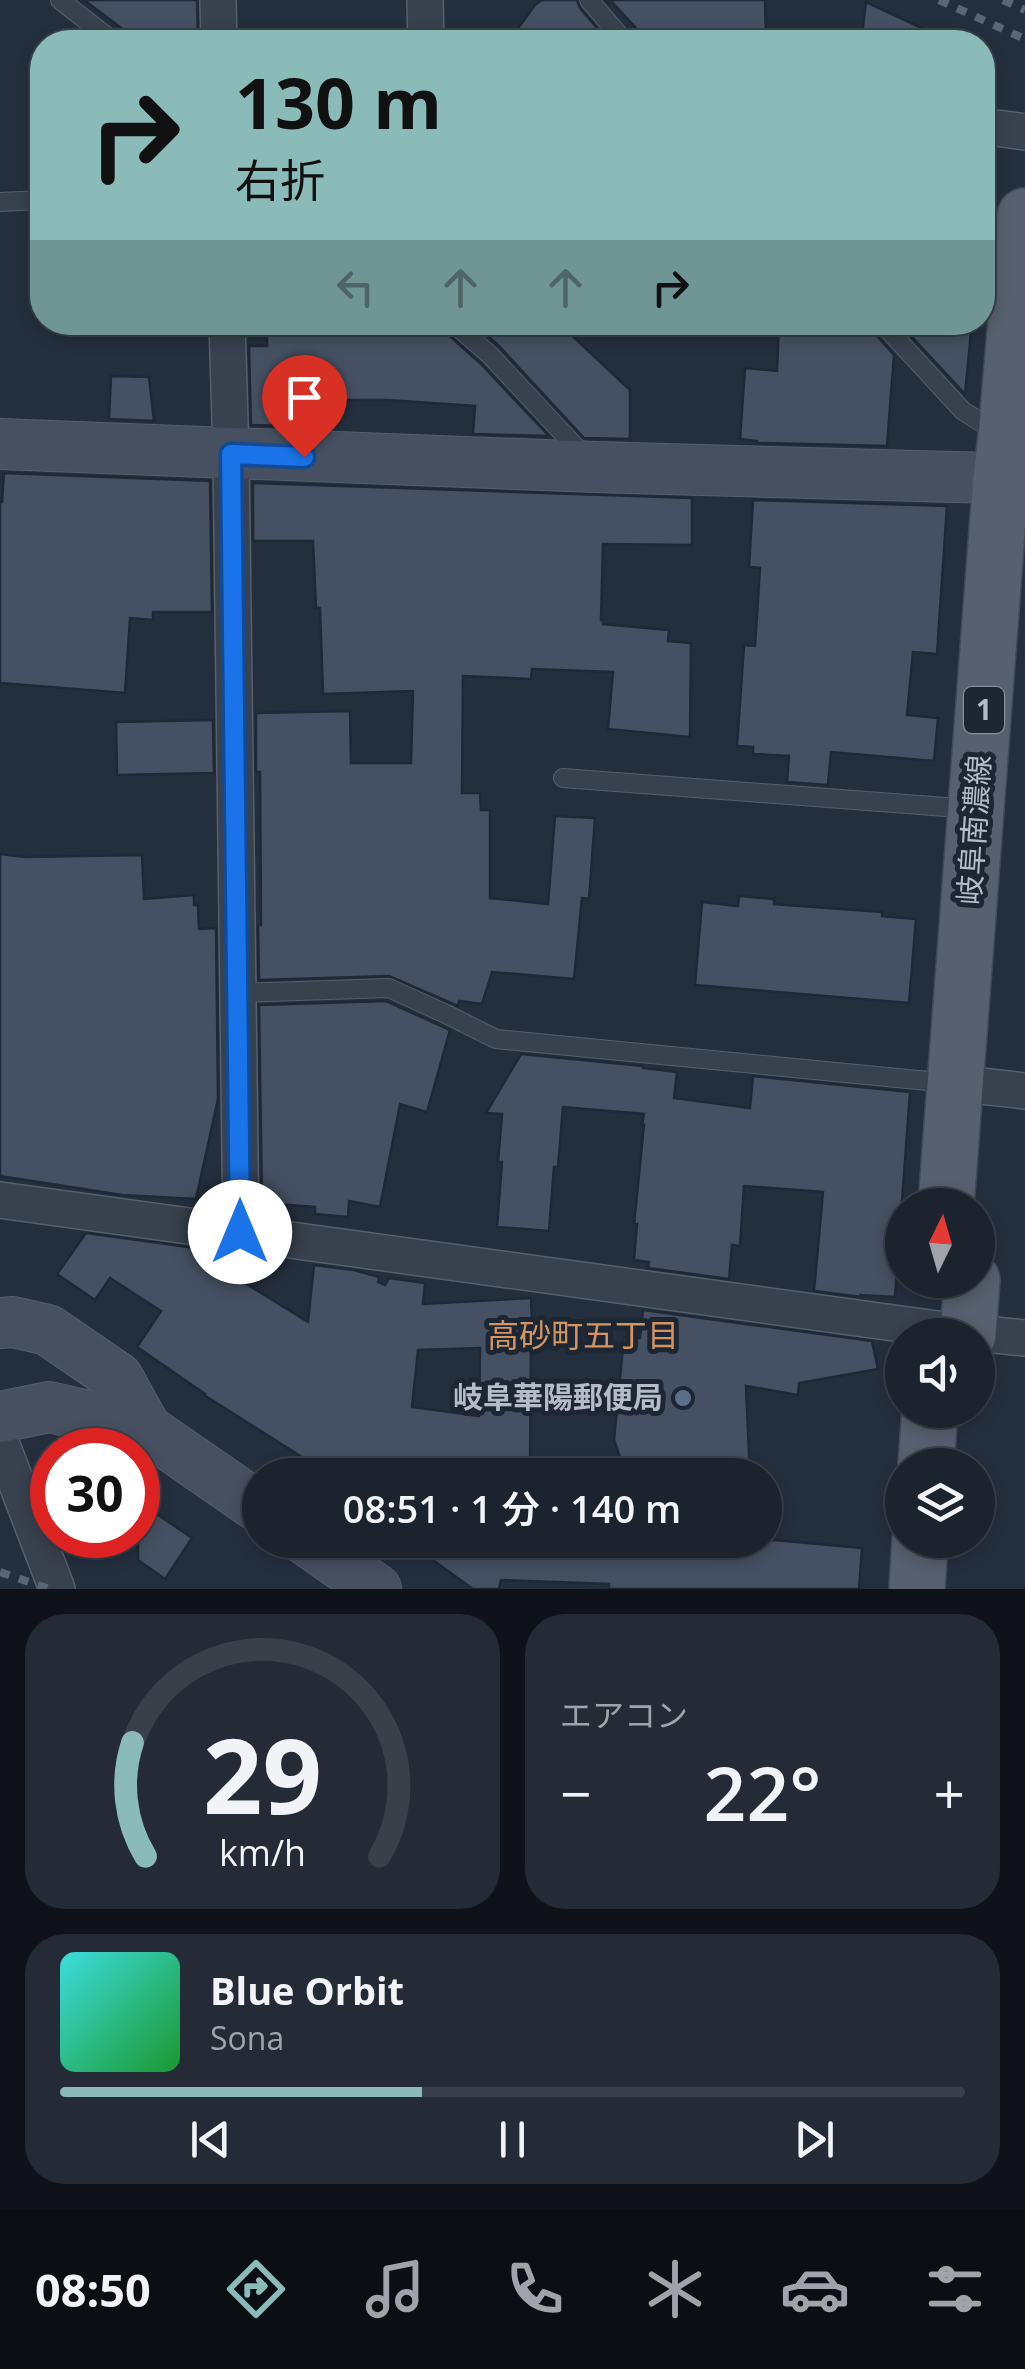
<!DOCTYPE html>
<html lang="ja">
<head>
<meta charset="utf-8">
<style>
  :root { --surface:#1b232e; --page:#242b36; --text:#f1f3f6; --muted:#a0a4aa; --line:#39404a; --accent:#8bbbb9 }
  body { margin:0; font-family:"Open Sans","Noto Sans JP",sans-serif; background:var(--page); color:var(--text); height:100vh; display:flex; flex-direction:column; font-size:38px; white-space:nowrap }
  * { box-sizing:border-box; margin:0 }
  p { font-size:32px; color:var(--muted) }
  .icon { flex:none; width:55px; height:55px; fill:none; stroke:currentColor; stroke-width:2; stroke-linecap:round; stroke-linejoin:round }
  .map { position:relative; height:1589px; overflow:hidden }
  .panel { display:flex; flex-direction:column; gap:25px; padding:25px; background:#0f1319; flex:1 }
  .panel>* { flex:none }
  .banner { position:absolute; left:30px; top:30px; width:965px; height:305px; border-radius:40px; box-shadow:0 5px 15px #0003,0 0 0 2px var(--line); background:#8bbbb9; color:#111; overflow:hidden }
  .needle { width:65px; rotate:5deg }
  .fabs { position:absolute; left:885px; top:1188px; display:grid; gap:20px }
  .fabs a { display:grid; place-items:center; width:110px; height:110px; border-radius:50%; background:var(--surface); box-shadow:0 5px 15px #0003,0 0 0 2px var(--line); font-size:50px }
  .speed { position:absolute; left:30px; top:1428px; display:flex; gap:20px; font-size:50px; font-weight:700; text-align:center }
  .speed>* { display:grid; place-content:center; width:130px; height:130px; border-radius:50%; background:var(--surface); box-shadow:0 5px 15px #0003,0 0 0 2px var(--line); line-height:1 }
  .speed .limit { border:15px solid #d22; background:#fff; color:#111 }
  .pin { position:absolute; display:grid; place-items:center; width:85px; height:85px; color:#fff; margin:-102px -42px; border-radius:50% 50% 50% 0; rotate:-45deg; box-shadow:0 0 10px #0007 }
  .pin .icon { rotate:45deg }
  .me { position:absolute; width:110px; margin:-55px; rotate:0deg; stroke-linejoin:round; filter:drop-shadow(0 0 8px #0008) }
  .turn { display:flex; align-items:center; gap:35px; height:210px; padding:0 40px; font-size:45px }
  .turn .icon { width:130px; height:130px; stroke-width:2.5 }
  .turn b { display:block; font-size:70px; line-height:85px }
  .lanes { display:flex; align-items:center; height:95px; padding:0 40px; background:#0003; justify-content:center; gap:50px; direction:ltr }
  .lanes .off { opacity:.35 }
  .big { font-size:75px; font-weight:600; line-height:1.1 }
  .panel .widget { flex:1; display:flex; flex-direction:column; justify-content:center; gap:15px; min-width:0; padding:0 35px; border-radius:40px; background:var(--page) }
  .panel .dial { align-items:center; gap:0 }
  .dial svg { height:260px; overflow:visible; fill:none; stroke:var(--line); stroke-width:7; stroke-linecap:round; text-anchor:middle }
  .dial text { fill:var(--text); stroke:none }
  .song { display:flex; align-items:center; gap:30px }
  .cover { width:120px; height:120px; border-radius:15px; background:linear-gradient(135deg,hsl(180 70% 55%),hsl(130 70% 35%)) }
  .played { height:10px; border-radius:5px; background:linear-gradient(90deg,var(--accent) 40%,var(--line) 40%) }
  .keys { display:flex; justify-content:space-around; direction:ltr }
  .heat { display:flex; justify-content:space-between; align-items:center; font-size:55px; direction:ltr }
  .panel .tiles { flex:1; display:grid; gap:25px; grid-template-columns:1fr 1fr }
  .widget:last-child { grid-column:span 2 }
  .trip { position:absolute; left:242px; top:1458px; width:540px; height:100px; border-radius:50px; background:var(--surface); box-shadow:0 5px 15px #0003,0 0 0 2px var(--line); font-weight:600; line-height:100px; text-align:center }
  .tab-bar { display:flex; height:160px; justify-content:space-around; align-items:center; background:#0b0e12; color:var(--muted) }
  .tab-bar .icon { width:70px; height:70px }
  .tab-bar .current { color:var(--accent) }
  .tab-bar b { font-size:45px; color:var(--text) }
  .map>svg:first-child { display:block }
</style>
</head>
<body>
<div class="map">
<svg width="1025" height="1589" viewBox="0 0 1025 1589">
  <rect width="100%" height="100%" fill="#242f3e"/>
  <path fill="#455162" stroke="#1f2835" stroke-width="2.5" fill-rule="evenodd" d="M84,0H197L198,42H140Z
    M542,0H577L580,8L603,35L601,42H508L535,5Z
    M605,0H765L766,42H649L610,0L609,4Z
    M866,2L952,42H861Z
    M385,322H440L444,331L481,364L549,436L473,434L475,406L387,400H311V427L251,425L249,346H267V325H311V328L384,330Z
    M472,322H573L566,330L630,390V439L584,438L499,346Z
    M779,322H869L872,330L894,355L887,446L757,443V441L740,439L745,368L777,371Z
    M898,322H972L965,394Z
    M111,376L149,377L154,421L109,419Z
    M4,473L210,481L212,612H153V620L130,618L125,693L0,683V502H2Z
    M253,483L692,498V545L603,544L601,620H603V624L669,630L668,641L691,643L690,737L608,729L613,672L532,669L531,679L463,676L462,793H480L481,810H490V898L548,904L555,816L595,818L589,899L582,898L574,979L492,972L482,1004L459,1001L458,1006L389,976L259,980L258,925H261L260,772H256V713L350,711L351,763H411L413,691L323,694L320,608H316L313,541H253Z
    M753,500L947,506L937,654L913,652L907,715L938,718L934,761L831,752L828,785L787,782L789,756L753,754V747L737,746L744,645L755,646L760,568L749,567Z
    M213,720L214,773L117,775L116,722Z
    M0,854L25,857L142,855L144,899L194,895V905H198L199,929L216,928L218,1099L196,1199L122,1195L0,1176Z
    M739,896L774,899V904L882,912V916L916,919L909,1003L695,985L702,902L738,906Z
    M386,1001L450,1030L427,1112L400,1104L380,1207L349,1201L348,1217L315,1214V1207L262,1203L259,1005Z
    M521,1054L643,1066V1068L677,1072L674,1098L750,1108L753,1076L910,1092L895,1297L861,1295L862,1297L814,1291L823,1192L744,1186L740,1246L732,1245L729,1279L648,1268L649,1262L634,1260L637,1224H634L644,1125H642L644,1114L563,1107L558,1167H554L549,1231L497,1227L502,1162H498L502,1114L486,1113Z
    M86,1233L203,1249L234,1271L232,1275L308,1322L314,1265L354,1270L379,1277L378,1282L385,1285L389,1278L425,1283L423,1304L531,1298L533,1346H531L530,1466L438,1465L437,1475H364L324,1471L204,1395L205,1394L137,1347L161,1311L110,1278L95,1300L57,1274ZM480,1348L479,1416L412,1407L418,1350Z
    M643,1310L872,1341L878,1369L799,1383L798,1395L746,1386L750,1475H626L614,1440L624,1337L640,1338Z
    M138,1501L192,1538L165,1579L138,1560Z
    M405,1540H668V1543L774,1540L862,1548L859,1589H609V1584L501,1580L499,1589H473Z"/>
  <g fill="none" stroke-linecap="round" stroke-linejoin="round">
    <g stroke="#565f6c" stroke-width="20">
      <path id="lane" d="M60,0L114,42
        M589,0L625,42
        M0,202L42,200
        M452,322L490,355L585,457
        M881,322L963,411L997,432
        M563,778L972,809
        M239,993L389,988L446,1014L496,1039L949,1083"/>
    </g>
    <g stroke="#565f6c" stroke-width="38">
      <path id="street" d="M218,0L219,42
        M425,0L426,42
        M982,126L1025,132
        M227,322L231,454L241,1232
        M954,1083L1025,1091
        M0,1200L937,1329L1025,1338
        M0,1440L57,1589"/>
    </g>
    <g stroke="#565f6c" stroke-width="52">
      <path id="secondary" d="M0,444L595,467L1025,479
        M0,1323L13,1322L48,1330L118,1378L146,1429
        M0,1417L49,1407L146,1429L260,1508
        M306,1540L376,1589"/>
    </g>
    <g stroke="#414a57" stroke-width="58">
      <path id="primary" d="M946,1205L1001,478L1006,437L1025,216
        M968,1335L972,1280
        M926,1465L930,1410
        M917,1589L920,1540"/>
    </g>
    <use href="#lane" stroke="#38414e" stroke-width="18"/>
    <use href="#street" stroke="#38414e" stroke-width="35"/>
    <use href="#secondary" stroke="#465061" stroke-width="50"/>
    <use href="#primary" stroke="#56606e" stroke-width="55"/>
    <path stroke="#5a6575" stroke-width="8" stroke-dasharray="10 10" stroke-linecap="butt" d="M939,0L1025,39
      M1003,0L1025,10
      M0,1572L49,1589"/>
  </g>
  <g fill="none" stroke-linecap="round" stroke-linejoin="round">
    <g stroke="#114b97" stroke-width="25">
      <path id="route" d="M240,1232L231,454L304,457"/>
    </g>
    <use href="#route" stroke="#1a73e8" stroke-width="18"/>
  </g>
  <circle fill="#5c6f8a" stroke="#1d2633" stroke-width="4" cx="683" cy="1398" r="10"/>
  <g text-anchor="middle" stroke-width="10" stroke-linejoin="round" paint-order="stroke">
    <rect fill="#1d2633" stroke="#878f9c" stroke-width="2.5" x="964" y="687" width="40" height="46" rx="8"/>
    <g font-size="28" font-weight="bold" fill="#b4bcc9">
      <text x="984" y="720">1</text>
    </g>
    <g font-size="30" fill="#b4bcc9" stroke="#1d2633">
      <text transform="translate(975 830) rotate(-86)" y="10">岐阜南濃線</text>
    </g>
    <g font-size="30" font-weight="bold" fill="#b4bcc9" stroke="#1d2633" text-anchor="end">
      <text x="663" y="1408">岐阜華陽郵便局</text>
    </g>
    <g font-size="32" fill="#d59563" stroke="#1d2633">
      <text x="583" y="1347">高砂町五丁目</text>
    </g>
  </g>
</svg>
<div class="fabs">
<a><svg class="needle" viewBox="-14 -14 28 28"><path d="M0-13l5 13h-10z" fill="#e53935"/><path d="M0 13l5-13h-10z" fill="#a0a4aa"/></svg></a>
<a><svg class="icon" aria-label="sound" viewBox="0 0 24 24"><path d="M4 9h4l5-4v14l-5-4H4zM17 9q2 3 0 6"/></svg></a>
<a><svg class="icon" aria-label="layers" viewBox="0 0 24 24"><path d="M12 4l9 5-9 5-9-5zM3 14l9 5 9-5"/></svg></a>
</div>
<div class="speed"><div class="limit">30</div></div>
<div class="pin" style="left:304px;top:457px;background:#d93025"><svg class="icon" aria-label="arrive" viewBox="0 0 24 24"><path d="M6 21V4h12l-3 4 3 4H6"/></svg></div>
<svg class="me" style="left:240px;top:1232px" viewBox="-20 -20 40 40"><circle r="19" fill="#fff"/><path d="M0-13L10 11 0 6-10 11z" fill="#1a73e8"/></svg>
<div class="trip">08:51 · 1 分 · 140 m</div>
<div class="banner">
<div class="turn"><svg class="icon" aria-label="right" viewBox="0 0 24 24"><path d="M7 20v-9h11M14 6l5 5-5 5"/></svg><div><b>130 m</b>右折</div></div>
<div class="lanes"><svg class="icon off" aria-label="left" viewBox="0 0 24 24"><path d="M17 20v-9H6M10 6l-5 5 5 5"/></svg><svg class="icon off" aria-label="ahead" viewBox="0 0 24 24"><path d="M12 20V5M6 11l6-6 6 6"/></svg><svg class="icon off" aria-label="ahead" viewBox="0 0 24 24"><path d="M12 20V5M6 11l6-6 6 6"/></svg><svg class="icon" aria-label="right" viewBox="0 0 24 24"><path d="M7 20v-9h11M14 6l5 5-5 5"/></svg></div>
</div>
</div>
<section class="panel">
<div class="tiles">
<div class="widget dial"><svg viewBox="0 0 100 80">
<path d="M14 69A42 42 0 1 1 86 69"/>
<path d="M14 69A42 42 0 0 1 10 34" stroke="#8bbbb9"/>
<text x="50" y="56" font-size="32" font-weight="700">29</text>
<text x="50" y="72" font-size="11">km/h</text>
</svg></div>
<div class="widget"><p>エアコン</p>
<div class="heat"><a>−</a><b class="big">22°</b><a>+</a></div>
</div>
<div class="widget">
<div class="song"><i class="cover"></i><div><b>Blue Orbit</b><p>Sona</p></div></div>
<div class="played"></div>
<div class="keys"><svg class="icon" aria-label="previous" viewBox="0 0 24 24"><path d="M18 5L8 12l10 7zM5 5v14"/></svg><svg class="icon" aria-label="pause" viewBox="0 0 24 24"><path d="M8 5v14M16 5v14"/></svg><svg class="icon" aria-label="next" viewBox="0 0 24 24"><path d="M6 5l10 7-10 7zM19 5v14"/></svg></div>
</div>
</div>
</section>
<nav class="tab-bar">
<b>08:50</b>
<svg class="icon current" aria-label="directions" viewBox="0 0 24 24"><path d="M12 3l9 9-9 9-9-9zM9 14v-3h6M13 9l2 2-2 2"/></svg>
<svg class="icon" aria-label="music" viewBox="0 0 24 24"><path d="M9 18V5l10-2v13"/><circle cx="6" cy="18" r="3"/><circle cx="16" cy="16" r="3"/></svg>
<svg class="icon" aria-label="phone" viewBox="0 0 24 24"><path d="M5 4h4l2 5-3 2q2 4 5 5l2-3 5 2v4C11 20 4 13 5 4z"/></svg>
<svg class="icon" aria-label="climate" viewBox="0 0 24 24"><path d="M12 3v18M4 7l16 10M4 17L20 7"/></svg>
<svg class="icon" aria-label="car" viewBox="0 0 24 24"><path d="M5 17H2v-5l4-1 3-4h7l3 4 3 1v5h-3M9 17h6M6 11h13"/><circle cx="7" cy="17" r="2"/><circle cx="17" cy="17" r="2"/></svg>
<svg class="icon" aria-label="filters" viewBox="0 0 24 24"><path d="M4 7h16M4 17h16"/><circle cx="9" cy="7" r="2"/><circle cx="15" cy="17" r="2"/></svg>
</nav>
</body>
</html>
